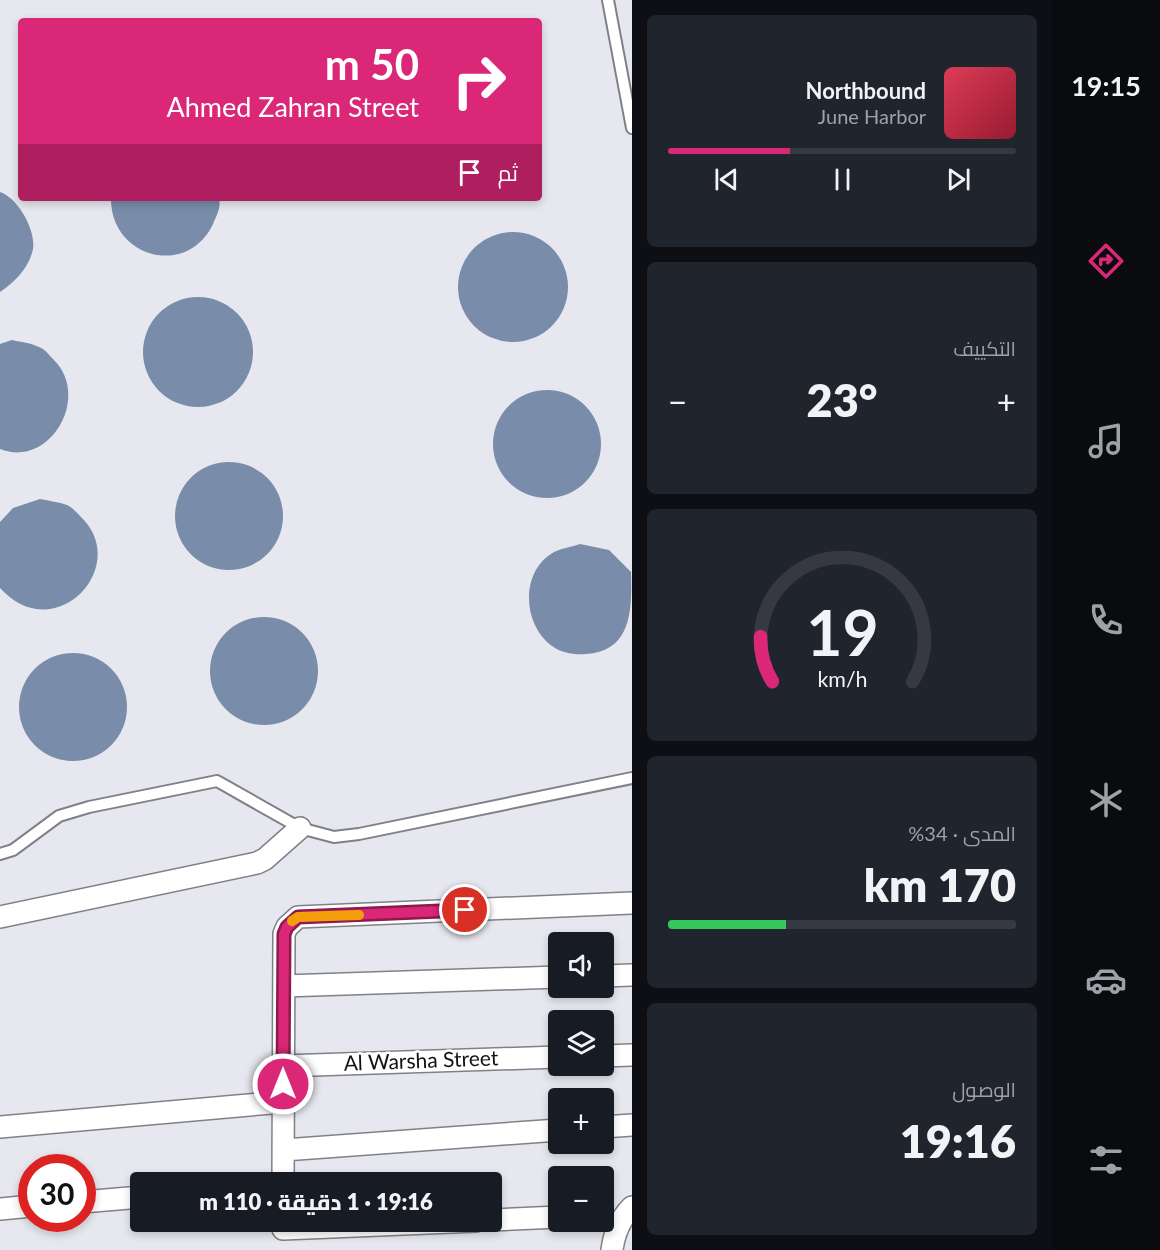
<!DOCTYPE html>
<html lang="ar">
<head>
<meta charset="utf-8">
<style>
  :root { --surface:#171b24; --page:#20242c; --text:#f1f3f6; --muted:#9ea1a6; --line:#363941; --accent:#db2777 }
  body { margin:0; font-family:Lato,Cairo,sans-serif; background:var(--page); color:var(--text); direction:rtl; height:100vh; display:flex; flex-direction:column; font-size:22px; white-space:nowrap }
  * { box-sizing:border-box; margin:0 }
  p { font-size:20px; color:var(--muted) }
  .icon { flex:none; width:33px; height:33px; fill:none; stroke:currentColor; stroke-width:2; stroke-linecap:round; stroke-linejoin:round }
  .map { position:relative; flex:1; overflow:hidden; direction:ltr }
  .sheet { display:flex; flex-direction:column; gap:15px; padding:15px; background:#0d0f14; width:420px }
  .sheet>* { flex:none }
  .top-card { position:absolute; left:18px; top:18px; width:524px; height:183px; border-radius:6px; box-shadow:0 3px 9px #0003; direction:rtl; background:#db2777; color:#fff; overflow:hidden }
  .fabs { position:absolute; left:548px; top:932px; display:grid; gap:12px }
  .fabs a { display:grid; place-items:center; width:66px; height:66px; border-radius:6px; background:var(--surface); box-shadow:0 3px 9px #0003; font-size:30px }
  .speed { position:absolute; left:18px; top:1154px; display:flex; gap:12px; font-size:30px; font-weight:700; text-align:center }
  .speed>* { display:grid; place-content:center; width:78px; height:78px; border-radius:50%; background:var(--surface); box-shadow:0 3px 9px #0003; line-height:1 }
  .speed .limit { border:9px solid #d22; background:#fff; color:#111 }
  .pin { position:absolute; display:grid; place-items:center; width:51px; height:51px; color:#fff; margin:-26px; border:3px solid #fff; border-radius:50%; box-shadow:0 2px 6px #0007 }
  .me { position:absolute; width:66px; margin:-33px; rotate:0deg; stroke-linejoin:round; filter:drop-shadow(0 0 4px #0008) }
  .turn { display:flex; align-items:center; gap:21px; height:126px; padding:0 24px; font-size:27px }
  .turn .icon { width:78px; height:78px; stroke-width:2.5 }
  .turn b { display:block; font-size:42px; line-height:51px }
  .then { display:flex; align-items:center; height:57px; padding:0 24px; background:#0003; gap:12px; font-size:22px }
  .big { font-size:45px; font-weight:800; line-height:1.1 }
  .sheet .tile { flex:1; display:flex; flex-direction:column; justify-content:center; gap:9px; min-width:0; padding:0 21px; border-radius:9px; background:var(--page) }
  .sheet .dial { align-items:center; gap:0 }
  .dial svg { height:156px; overflow:visible; fill:none; stroke:var(--line); stroke-width:7; stroke-linecap:round; text-anchor:middle }
  .dial text { fill:var(--text); stroke:none }
  .song { display:flex; align-items:center; gap:18px }
  .cover { width:72px; height:72px; border-radius:9px; background:linear-gradient(135deg,hsl(350 70% 55%),hsl(350 70% 35%)) }
  .played { height:6px; border-radius:3px; background:linear-gradient(90deg,var(--accent) 35%,var(--line) 35%) }
  .keys { display:flex; justify-content:space-around; direction:ltr }
  .heat { display:flex; justify-content:space-between; align-items:center; font-size:33px; direction:ltr }
  .charge { height:9px; border-radius:4px; background:linear-gradient(90deg,#34c759 34%,var(--line) 0) }
  .trip { position:absolute; left:130px; top:1172px; width:372px; height:60px; border-radius:6px; background:var(--surface); box-shadow:0 3px 9px #0003; font-weight:800; line-height:60px; text-align:center; direction:rtl }
  main { display:flex; flex:1; min-height:0 }
  .tab-bar { display:flex; flex-direction:column; width:108px; justify-content:space-around; align-items:center; background:#090b0e; color:var(--muted) }
  .tab-bar .icon { width:42px; height:42px }
  .tab-bar .current { color:var(--accent) }
  .tab-bar b { font-size:27px; color:var(--text) }
  .map>svg:first-child { display:block }
</style>
</head>
<body>
<main>
<nav class="tab-bar">
<b>19:15</b>
<svg class="icon current" aria-label="directions" viewBox="0 0 24 24"><path d="M12 3l9 9-9 9-9-9zM9 14v-3h6M13 9l2 2-2 2"/></svg>
<svg class="icon" aria-label="music" viewBox="0 0 24 24"><path d="M9 18V5l10-2v13"/><circle cx="6" cy="18" r="3"/><circle cx="16" cy="16" r="3"/></svg>
<svg class="icon" aria-label="phone" viewBox="0 0 24 24"><path d="M5 4h4l2 5-3 2q2 4 5 5l2-3 5 2v4C11 20 4 13 5 4z"/></svg>
<svg class="icon" aria-label="climate" viewBox="0 0 24 24"><path d="M12 3v18M4 7l16 10M4 17L20 7"/></svg>
<svg class="icon" aria-label="car" viewBox="0 0 24 24"><path d="M5 17H2v-5l4-1 3-4h7l3 4 3 1v5h-3M9 17h6M6 11h13"/><circle cx="7" cy="17" r="2"/><circle cx="17" cy="17" r="2"/></svg>
<svg class="icon" aria-label="filters" viewBox="0 0 24 24"><path d="M4 7h16M4 17h16"/><circle cx="9" cy="7" r="2"/><circle cx="15" cy="17" r="2"/></svg>
</nav>
<section class="sheet">
<div class="tile">
<div class="song"><i class="cover"></i><div><b>Northbound</b><p>June Harbor</p></div></div>
<div class="played"></div>
<div class="keys"><svg class="icon" aria-label="previous" viewBox="0 0 24 24"><path d="M18 5L8 12l10 7zM5 5v14"/></svg><svg class="icon" aria-label="pause" viewBox="0 0 24 24"><path d="M8 5v14M16 5v14"/></svg><svg class="icon" aria-label="next" viewBox="0 0 24 24"><path d="M6 5l10 7-10 7zM19 5v14"/></svg></div>
</div>
<div class="tile"><p>التكييف</p>
<div class="heat"><a>−</a><b class="big">23°</b><a>+</a></div>
</div>
<div class="tile dial"><svg viewBox="0 0 100 80">
<path d="M14 69A42 42 0 1 1 86 69"/>
<path d="M14 69A42 42 0 0 1 8 46" stroke="#db2777"/>
<text x="50" y="56" font-size="32" font-weight="700">19</text>
<text x="50" y="72" font-size="11">km/h</text>
</svg></div>
<div class="tile"><p>المدى · 34%</p><b class="big">170 km</b><div class="charge"></div></div>
<div class="tile"><p>الوصول</p><b class="big">19:16</b></div>
</section>
<div class="map">
<svg width="632" height="1250" viewBox="0 0 632 1250">
  <rect width="100%" height="100%" fill="#e7e7ef"/>
  <path fill="#798daa" d="M0,192C18,198 36,230 33,249C29,268 15,282 0,292Z
    M111,198H219C221,209 217,214 213,224C187,279 110,257 111,198Z
    M458 287a55 55 0 1 1 110 0a55 55 0 1 1-110 0Z
    M143 352a55 55 0 1 1 110 0a55 55 0 1 1-110 0Z
    M12,340C21,342 31,343 39,347C45,349 49,355 53,359C92,396 50,469 0,449V344Z
    M493 444a54 54 0 1 1 108 0a54 54 0 1 1-108 0Z
    M175 516a54 54 0 1 1 108 0a54 54 0 1 1-108 0Z
    M40,499C49,501 59,502 67,505C72,507 77,513 81,517C132,566 55,649 0,588V522L13,508Z
    M580,544L609,550L631,572C632,610 632,651 586,654C575,655 561,653 552,646C522,624 520,571 554,552C562,548 572,547 580,544Z
    M210 671a54 54 0 1 1 108 0a54 54 0 1 1-108 0Z
    M19 707a54 54 0 1 1 108 0a54 54 0 1 1-108 0Z"/>
  <g fill="none" stroke-linecap="round" stroke-linejoin="round">
    <g stroke="#808088" stroke-width="14">
      <path id="lane" d="M608,0L632,128
        M0,854L13,850L59,816L89,807L217,781L300,828L334,837L359,834L632,778"/>
    </g>
    <g stroke="#808088" stroke-width="24">
      <path id="street" d="M0,917L257,863L265,859L300,828
        M603,976L632,975
        M284,986L558,977
        M603,1056L632,1055
        M283,1066L558,1057
        M0,1127L283,1102
        M603,1127L632,1125
        M284,1150L558,1130
        M283,1182L284,934L287,927L298,917L632,903
        M82,1202L141,1197
        M0,1209L32,1206
        M492,1220L558,1217
        M283,1229L476,1221
        M612,1250C614,1234 620,1219 632,1207"/>
    </g>
    <use href="#lane" stroke="#fff" stroke-width="10"/>
    <use href="#street" stroke="#fff" stroke-width="21"/>
  </g>
  <g fill="none" stroke-linecap="round" stroke-linejoin="round">
    <g stroke="#8e194d" stroke-width="15">
      <path id="route" d="M283,1084L284,934L287,927L298,917L465,910"/>
    </g>
    <use href="#route" stroke="#db2777" stroke-width="10"/>
    <path stroke="#f59e0b" stroke-width="10" d="M292,921L298,917L359,915"/>
  </g>
  <g text-anchor="middle" stroke-width="5" stroke-linejoin="round" paint-order="stroke">
    <g font-size="21" fill="#111114" stroke="#fff">
      <text transform="translate(421 1061) rotate(-2)" y="7">Al Warsha Street</text>
    </g>
  </g>
</svg>
<div class="fabs">
<a><svg class="icon" aria-label="sound" viewBox="0 0 24 24"><path d="M4 9h4l5-4v14l-5-4H4zM17 9q2 3 0 6"/></svg></a>
<a><svg class="icon" aria-label="layers" viewBox="0 0 24 24"><path d="M12 4l9 5-9 5-9-5zM3 14l9 5 9-5"/></svg></a>
<a>+</a>
<a>−</a>
</div>
<div class="speed"><div class="limit">30</div></div>
<div class="pin" style="left:465px;top:910px;background:#d93025"><svg class="icon" aria-label="arrive" viewBox="0 0 24 24"><path d="M6 21V4h12l-3 4 3 4H6"/></svg></div>
<svg class="me" style="left:283px;top:1084px" viewBox="-20 -20 40 40"><circle r="17" fill="#db2777" stroke="#fff" stroke-width="3"/><path d="M0-11L8 9 0 5-8 9z" fill="#fff"/></svg>
<div class="trip">19:16 · 1 دقيقة · 110 m</div>
<div class="top-card">
<div class="turn"><svg class="icon" aria-label="right" viewBox="0 0 24 24"><path d="M7 20v-9h11M14 6l5 5-5 5"/></svg><div><b>50 m</b>Ahmed Zahran Street</div></div>
<div class="then">ثم<svg class="icon" aria-label="arrive" viewBox="0 0 24 24"><path d="M6 21V4h12l-3 4 3 4H6"/></svg></div>
</div>
</div>
</main>
</body>
</html>
